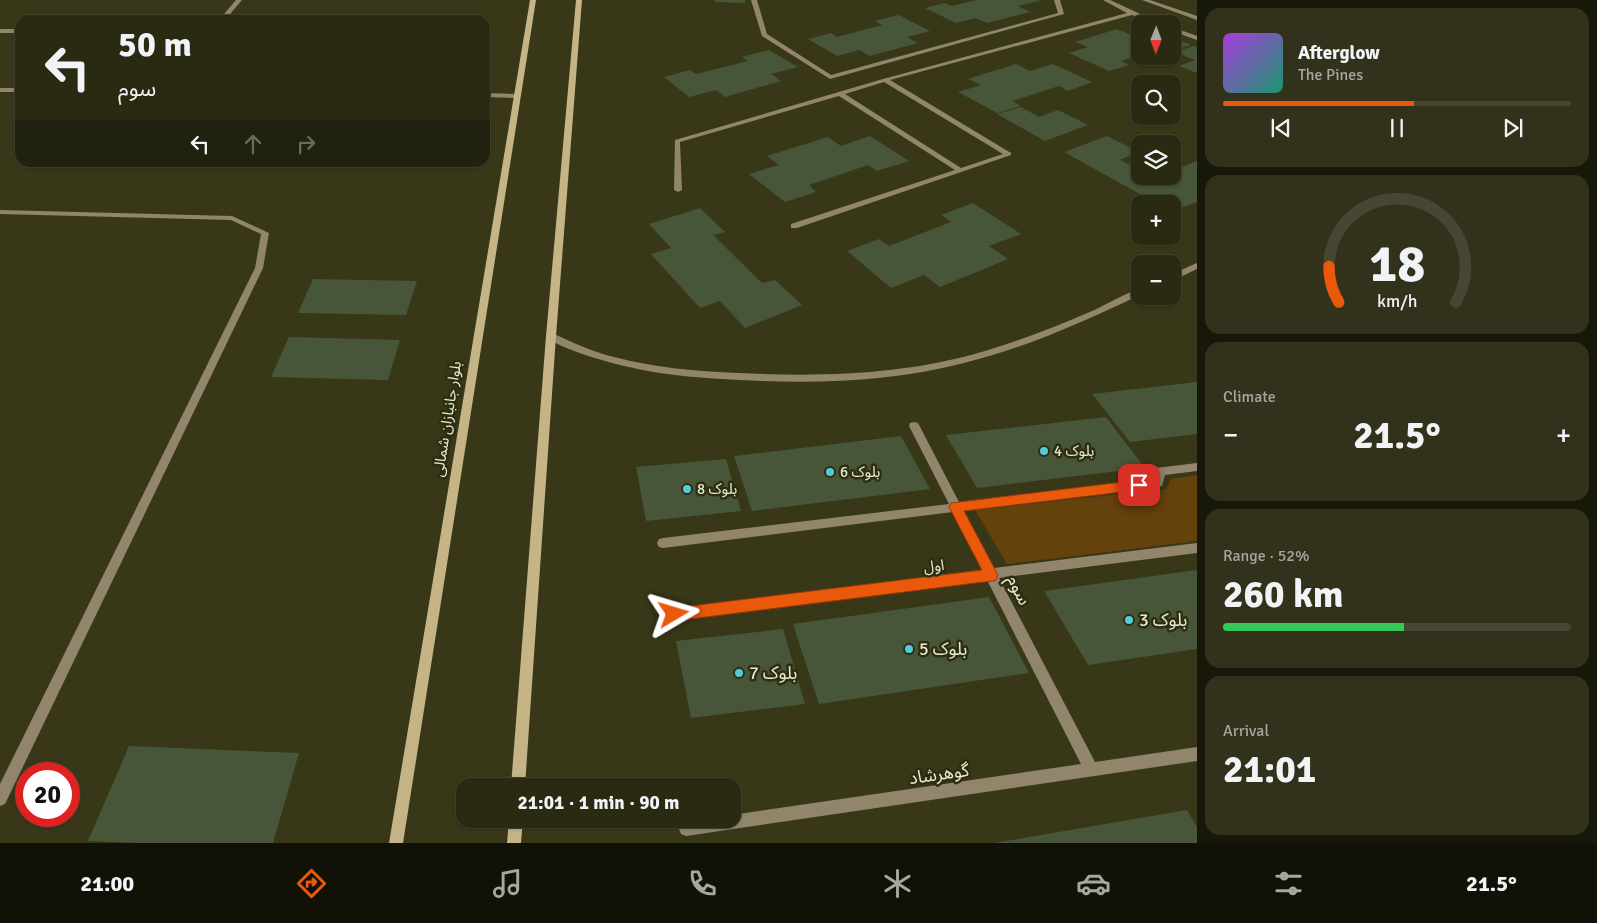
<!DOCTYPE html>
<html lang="en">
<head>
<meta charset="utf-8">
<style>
  :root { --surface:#2a2a13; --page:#32321c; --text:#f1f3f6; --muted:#a5a7a0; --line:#464633; --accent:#ea580c }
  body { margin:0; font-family:Signika,"Noto Sans Arabic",sans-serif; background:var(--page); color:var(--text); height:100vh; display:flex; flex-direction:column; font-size:19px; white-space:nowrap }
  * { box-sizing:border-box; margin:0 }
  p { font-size:16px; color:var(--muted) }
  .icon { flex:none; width:28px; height:28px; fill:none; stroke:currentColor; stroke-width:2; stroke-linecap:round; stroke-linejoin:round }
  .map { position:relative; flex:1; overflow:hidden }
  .sheet { display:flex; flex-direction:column; gap:8px; padding:8px; background:#17170a; width:400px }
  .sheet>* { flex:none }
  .guide { position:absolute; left:15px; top:15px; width:475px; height:152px; border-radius:15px; box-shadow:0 1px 4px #0004,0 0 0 1px var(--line); background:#2a2a13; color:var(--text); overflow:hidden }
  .needle { width:32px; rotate:181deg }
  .tools { position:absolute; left:1131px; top:15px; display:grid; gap:10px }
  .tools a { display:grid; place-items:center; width:50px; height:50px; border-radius:10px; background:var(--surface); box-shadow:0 1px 4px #0004,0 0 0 1px var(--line); font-size:25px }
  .speed { position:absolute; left:15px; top:762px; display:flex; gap:10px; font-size:25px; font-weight:700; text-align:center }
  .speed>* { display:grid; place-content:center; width:65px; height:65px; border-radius:50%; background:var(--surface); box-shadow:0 1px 4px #0004,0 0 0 1px var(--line); line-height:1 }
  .speed .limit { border:8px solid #d22; background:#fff; color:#111 }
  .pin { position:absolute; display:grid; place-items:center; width:42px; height:42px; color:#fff; margin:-21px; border-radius:10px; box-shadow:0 2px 8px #0006 }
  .me { position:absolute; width:55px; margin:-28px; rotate:83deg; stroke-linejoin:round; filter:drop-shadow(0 0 4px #0008) }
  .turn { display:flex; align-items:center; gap:18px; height:105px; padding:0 20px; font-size:22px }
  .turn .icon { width:65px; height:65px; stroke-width:2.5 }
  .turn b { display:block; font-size:35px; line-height:42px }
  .lanes { display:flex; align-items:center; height:48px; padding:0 20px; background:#0003; justify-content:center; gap:25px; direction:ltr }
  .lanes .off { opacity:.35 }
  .big { font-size:38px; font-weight:700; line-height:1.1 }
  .sheet .widget { flex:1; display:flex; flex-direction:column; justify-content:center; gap:8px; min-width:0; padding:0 18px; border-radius:15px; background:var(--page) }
  .sheet .dial { align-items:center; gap:0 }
  .dial svg { height:130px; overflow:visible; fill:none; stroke:var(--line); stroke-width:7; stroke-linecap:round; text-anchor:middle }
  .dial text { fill:var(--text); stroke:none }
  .song { display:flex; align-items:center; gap:15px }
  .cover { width:60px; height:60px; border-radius:8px; background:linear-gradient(135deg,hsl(280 70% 55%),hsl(160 70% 35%)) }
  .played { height:5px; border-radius:2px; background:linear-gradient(90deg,var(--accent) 55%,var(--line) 55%) }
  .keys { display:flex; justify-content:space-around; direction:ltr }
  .heat { display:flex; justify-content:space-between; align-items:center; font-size:28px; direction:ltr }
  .charge { height:8px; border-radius:4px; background:linear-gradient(90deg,#34c759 52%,var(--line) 0) }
  .trip { position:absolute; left:456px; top:778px; width:285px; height:50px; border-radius:15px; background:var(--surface); box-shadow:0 1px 4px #0004,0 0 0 1px var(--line); font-weight:700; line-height:50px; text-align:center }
  .dock { display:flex; height:80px; justify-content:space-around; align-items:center; background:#111108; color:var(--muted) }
  .dock .icon { width:35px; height:35px }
  .dock .on { color:var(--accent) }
  .dock b { font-size:22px; color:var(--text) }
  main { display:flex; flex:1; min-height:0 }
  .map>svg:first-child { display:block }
</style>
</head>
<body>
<main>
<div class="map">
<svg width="1197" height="843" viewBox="0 0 1197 843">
  <rect width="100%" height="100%" fill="#383819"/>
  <path fill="#65410c" d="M1197,475V541L1007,564L975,510L1166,489L1171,479Z"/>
  <path fill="#475539" d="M715,0H745V3L715,2Z
    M976,0H1039V1L1018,6L1030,12L987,23L976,18L956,23L925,8L945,3L952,6Z
    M899,15L930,31L907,37L918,43L870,56L859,50L837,56L808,39L831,33L837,37L882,25L875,21Z
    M1117,29L1131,35L1140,32V55L1121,61L1129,65L1109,71L1069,53L1088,47L1075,42Z
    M1172,37L1191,45L1172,51Z
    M1194,46L1197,47V73L1179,66L1195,60L1175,52Z
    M769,50L798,67L771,74L781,81L725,97L716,90L689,97L664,77L690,70L696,74L748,61L742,57Z
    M1016,64L1030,71L1053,64L1092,82L1068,91L1059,86L1013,101L1021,106L997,113L958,92L981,85L968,79Z
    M1021,107L1039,117L1058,110L1088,125L1045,141L997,114Z
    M870,136L909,161L877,171L868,165L809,185L816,192L785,202L749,174L779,165L767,156L828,137L841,146Z
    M1107,136L1139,152L1120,160L1140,170V176L1155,178L1172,176V171L1197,161V202L1172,211V204H1158L1064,152Z
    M973,203L1021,234L989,246L1008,259L940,287L924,275L891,288L847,251L879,239L889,246L951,222L941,215Z
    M700,208L725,232L713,235L762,283L775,280L802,305L745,328L720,301L700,308L651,254L671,248L649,224Z
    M313,279L417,281L406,315L298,313Z
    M289,337L400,340L388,380L271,377Z
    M1197,382V434L1130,442L1092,394Z
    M1106,417L1145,468L977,488L946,435Z
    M901,436L930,489L752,511L734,456Z
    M726,459L741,511L646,521L636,467Z
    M1197,570V649L1088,665L1044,591Z
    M989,597L1029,673L819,704L793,624Z
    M783,629L805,704L691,718L676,641Z
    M129,746L299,753L273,843H139L88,841Z
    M1187,810L1197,827V843H994Z"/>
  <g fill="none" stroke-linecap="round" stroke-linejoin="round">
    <path fill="#91866b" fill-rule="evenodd" d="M751,0H757L767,34L831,75L1058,13L1054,0H1060L1064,14L830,79L762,36Z
      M914,422L918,423L959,502L1153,479L1156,468L1197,463V471L1165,475L1162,486L1158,487L964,511L994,568L1197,543V553L999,578L1095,762L1197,747V761L686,836L681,834L679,829L681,824C697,817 716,819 732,819V815L1081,764L987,580L674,620L670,618L668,614L670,610L674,608L982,570L953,512L663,548L659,547L657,543L659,539L663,538L949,504L909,426L910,423Z"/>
    <path fill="#91866b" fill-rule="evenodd" d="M236,0H242L225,20H219Z
      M1103,0H1110L1162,24H1154L1132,15L890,80L1011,153V155L797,228H791V224L955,170L839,96L680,142L682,190L678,192L674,190L675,140L883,79L1127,13ZM884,82L1003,154L961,168L845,94Z
      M1142,0H1150L1197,16V20Z
      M1172,27L1197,36V40L1172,31Z
      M0,29H20V33H0Z
      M0,88H20V92H0Z
      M485,93L517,94L520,96L517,98L485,97Z
      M0,210L232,216L269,233L263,268L5,804L0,806V784L255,268L261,234L231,220L0,214Z"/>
    <path fill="#91866b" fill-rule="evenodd" d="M1197,263V269L1172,281V274Z
      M1140,289V295C1083,322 1025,348 964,363C891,382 815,384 739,380C705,378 671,376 638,369C618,365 559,350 546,336L551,333L554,334C574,343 593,352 614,357C655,368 696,371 738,373C821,377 905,375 985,351C1022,340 1057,326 1092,311C1108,304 1123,294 1140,289Z"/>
    <path fill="#c4b486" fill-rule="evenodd" d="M530,0H536L403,843H389Z
      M576,0H582L556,336L525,786H511L546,336Z
      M509,819H523L521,843H507Z"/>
  </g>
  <path fill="#ea580c" stroke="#983908" d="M1139,480L1143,481L1145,485L1143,488L1139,490L964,511L998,575L996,580L992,581L674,621L669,619L667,614L669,610L674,608L982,570L949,507L951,503Z"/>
  <g fill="#53cbdb" stroke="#2e2e0f" stroke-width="2">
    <circle cx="1044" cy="451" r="5"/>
    <circle cx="830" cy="472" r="5"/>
    <circle cx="687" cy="489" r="5"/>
    <circle cx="1129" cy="620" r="5"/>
    <circle cx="909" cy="649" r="5"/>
    <circle cx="739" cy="673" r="5"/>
  </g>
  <g text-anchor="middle" stroke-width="5" stroke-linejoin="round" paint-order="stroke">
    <g font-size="15" fill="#e7e8d6" stroke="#2e2e0f">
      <text transform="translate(447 419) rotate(-81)" y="5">بلوار جانبازان شمالی</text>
      <text transform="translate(934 566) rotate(-7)" y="5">اول</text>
    </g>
    <g font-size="15" fill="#e7e8d6" stroke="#2e2e0f" text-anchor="start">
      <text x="1054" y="456">بلوک 4</text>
      <text x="840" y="477">بلوک 6</text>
      <text x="697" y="494">بلوک 8</text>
    </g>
    <g font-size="18" fill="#e7e8d6" stroke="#2e2e0f">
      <text transform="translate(1019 590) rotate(63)" y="6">سوم</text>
      <text transform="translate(939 774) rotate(-8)" y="6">گوهرشاد</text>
    </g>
    <g font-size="18" fill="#e7e8d6" stroke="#2e2e0f" text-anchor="start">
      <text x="1139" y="626">بلوک 3</text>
      <text x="919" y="655">بلوک 5</text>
      <text x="749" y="679">بلوک 7</text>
    </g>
  </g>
</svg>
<div class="tools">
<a><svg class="needle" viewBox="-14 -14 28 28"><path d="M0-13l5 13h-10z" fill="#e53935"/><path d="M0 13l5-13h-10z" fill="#a5a7a0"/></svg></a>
<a><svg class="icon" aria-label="search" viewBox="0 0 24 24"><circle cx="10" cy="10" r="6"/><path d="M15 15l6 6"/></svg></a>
<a><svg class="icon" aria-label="layers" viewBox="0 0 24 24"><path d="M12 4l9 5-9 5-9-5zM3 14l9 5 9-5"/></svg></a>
<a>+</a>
<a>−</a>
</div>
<div class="speed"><div class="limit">20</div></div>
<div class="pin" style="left:1139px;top:485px;background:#d93025"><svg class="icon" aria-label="arrive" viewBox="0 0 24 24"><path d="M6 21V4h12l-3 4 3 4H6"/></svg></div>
<svg class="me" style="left:674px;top:614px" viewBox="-20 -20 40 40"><path d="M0-17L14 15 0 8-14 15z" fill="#ea580c" stroke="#fff" stroke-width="4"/></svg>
<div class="trip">21:01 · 1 min · 90 m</div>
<div class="guide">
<div class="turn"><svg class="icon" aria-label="left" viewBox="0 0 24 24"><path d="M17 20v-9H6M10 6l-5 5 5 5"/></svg><div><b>50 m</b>سوم</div></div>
<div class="lanes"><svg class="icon" aria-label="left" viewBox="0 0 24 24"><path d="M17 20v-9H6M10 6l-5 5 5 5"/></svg><svg class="icon off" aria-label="ahead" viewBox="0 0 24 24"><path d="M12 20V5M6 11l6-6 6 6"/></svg><svg class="icon off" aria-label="right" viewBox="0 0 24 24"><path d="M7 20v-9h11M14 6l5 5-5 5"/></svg></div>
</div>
</div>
<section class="sheet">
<div class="widget">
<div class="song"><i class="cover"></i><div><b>Afterglow</b><p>The Pines</p></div></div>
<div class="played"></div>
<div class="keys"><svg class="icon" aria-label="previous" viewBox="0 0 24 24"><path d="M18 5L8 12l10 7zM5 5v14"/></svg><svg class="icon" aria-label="pause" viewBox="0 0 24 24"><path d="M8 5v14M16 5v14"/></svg><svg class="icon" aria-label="next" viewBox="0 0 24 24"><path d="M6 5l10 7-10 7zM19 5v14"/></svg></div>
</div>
<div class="widget dial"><svg viewBox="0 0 100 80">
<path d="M14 69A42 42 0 1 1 86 69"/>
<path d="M14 69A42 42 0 0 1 8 47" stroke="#ea580c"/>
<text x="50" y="56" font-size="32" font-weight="700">18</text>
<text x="50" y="72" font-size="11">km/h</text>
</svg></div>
<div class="widget"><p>Climate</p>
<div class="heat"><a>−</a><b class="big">21.5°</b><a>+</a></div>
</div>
<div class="widget"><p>Range · 52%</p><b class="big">260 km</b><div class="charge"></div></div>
<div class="widget"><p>Arrival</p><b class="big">21:01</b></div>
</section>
</main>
<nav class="dock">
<b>21:00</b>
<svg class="icon on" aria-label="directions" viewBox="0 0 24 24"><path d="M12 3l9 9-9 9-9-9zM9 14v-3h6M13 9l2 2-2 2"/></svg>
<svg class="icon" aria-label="music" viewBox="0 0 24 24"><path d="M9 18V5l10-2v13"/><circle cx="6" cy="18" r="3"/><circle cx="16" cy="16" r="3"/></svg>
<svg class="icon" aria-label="phone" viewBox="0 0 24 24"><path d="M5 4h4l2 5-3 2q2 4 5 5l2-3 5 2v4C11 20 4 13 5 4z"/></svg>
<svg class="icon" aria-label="climate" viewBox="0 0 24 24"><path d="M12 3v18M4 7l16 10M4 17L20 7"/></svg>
<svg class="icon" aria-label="car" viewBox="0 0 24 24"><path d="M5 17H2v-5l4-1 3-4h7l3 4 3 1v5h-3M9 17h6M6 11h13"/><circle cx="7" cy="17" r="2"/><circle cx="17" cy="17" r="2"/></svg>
<svg class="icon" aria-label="filters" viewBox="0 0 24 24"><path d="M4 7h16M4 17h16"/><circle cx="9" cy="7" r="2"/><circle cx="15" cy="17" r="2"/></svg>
<b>21.5°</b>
</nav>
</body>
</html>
